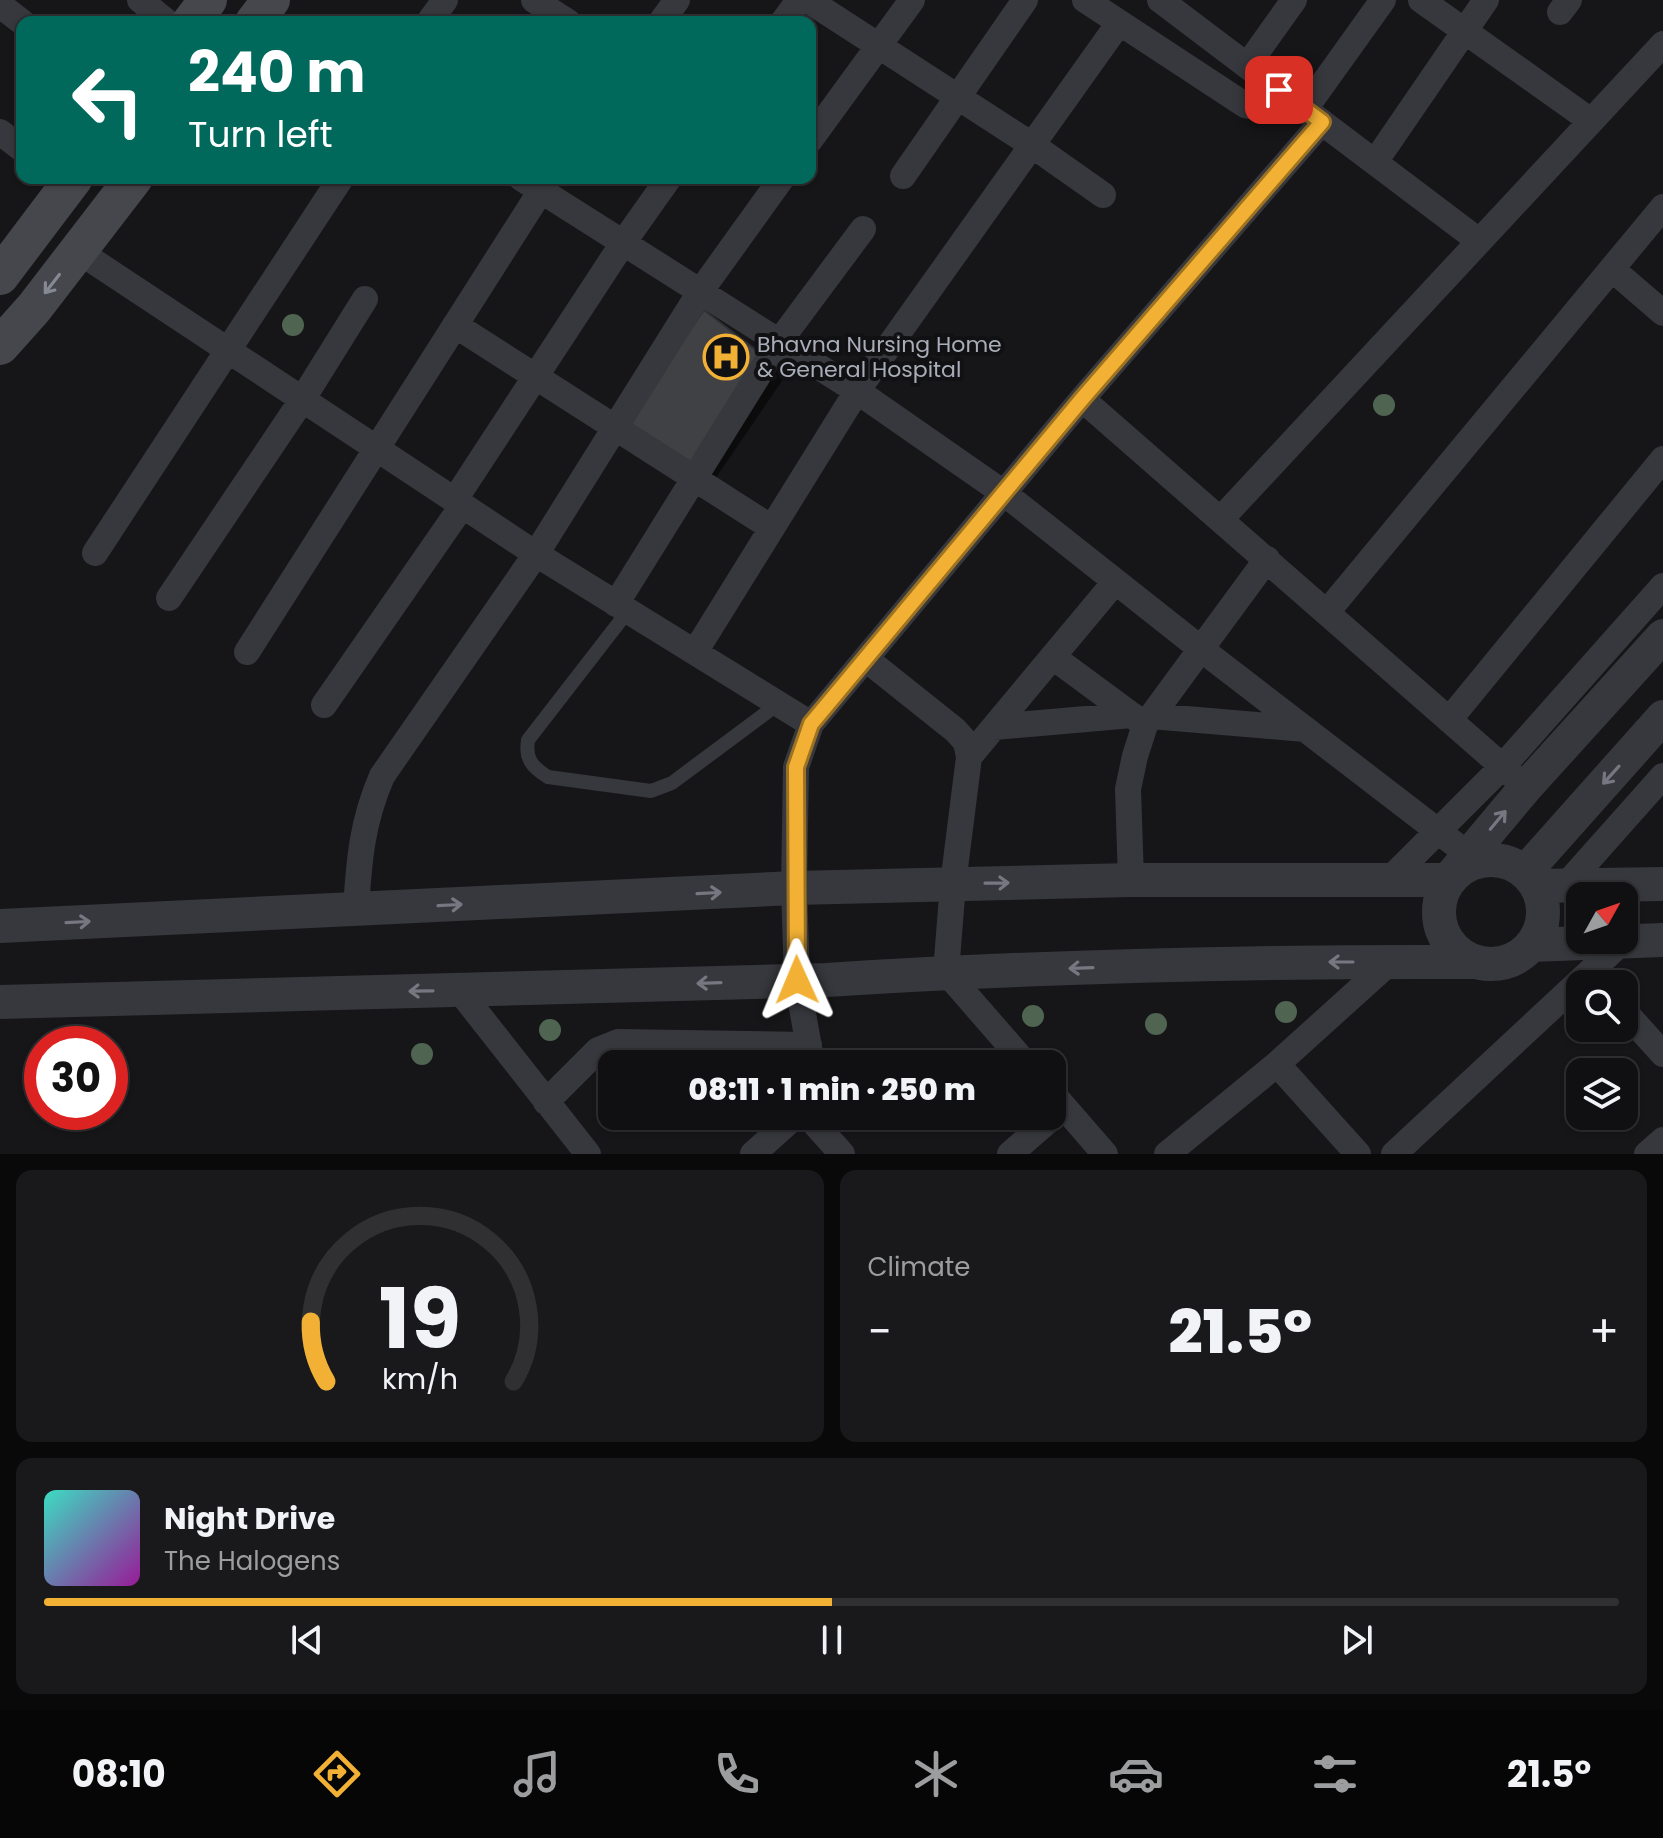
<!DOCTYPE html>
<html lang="en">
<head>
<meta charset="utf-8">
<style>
  :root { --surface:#101012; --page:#19191b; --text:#f1f3f6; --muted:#9c9d9f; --line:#303032; --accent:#f2b134 }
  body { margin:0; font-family:Poppins,sans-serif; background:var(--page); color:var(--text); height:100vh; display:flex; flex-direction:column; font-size:30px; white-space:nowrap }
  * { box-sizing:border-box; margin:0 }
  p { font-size:26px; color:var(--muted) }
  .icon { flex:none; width:44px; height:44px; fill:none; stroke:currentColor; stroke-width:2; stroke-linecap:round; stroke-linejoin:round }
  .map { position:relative; height:1154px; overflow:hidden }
  .details { display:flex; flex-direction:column; gap:16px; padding:16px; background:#09090a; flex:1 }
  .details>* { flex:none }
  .top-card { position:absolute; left:16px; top:16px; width:800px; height:168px; border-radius:16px; box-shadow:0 2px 6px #0004,0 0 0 2px var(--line); background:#00695c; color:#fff; overflow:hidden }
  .needle { width:52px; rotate:50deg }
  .tools { position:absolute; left:1566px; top:882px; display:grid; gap:16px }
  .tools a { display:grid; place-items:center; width:72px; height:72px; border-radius:16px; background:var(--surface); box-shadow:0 2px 6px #0004,0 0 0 2px var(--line); font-size:40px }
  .speed { position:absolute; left:24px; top:1026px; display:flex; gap:16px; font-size:40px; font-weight:700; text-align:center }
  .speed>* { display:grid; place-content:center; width:104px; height:104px; border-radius:50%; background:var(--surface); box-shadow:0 2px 6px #0004,0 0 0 2px var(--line); line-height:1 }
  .speed .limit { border:12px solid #d22; background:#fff; color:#111 }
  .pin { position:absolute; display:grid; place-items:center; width:68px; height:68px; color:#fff; margin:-34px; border-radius:16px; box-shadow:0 4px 12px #0006 }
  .me { position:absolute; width:88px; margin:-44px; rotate:359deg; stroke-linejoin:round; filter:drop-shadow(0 0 6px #0008) }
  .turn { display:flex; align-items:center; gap:28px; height:168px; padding:0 40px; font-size:36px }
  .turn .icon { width:104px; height:104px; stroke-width:2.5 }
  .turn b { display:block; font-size:56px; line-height:68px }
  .big { font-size:60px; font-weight:800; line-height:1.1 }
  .details .card { flex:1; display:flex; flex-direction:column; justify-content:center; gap:12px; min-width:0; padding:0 28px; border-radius:16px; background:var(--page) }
  .details .dial { align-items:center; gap:0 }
  .dial svg { height:208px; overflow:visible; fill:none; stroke:var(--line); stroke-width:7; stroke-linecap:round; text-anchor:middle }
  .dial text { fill:var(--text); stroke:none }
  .song { display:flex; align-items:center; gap:24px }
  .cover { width:96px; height:96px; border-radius:12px; background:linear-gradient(135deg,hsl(170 70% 55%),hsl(300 70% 35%)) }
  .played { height:8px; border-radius:4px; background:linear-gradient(90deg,var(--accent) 50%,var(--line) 50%) }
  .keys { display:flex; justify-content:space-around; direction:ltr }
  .heat { display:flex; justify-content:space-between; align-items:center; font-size:44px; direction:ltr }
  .details .tiles { flex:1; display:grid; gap:16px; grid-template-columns:1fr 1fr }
  .card:last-child { grid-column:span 2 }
  .trip { position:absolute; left:598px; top:1050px; width:468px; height:80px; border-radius:16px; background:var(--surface); box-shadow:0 2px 6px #0004,0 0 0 2px var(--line); font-weight:800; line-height:80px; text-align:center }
  .dock { display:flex; height:128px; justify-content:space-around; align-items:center; background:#060607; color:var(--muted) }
  .dock .icon { width:56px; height:56px }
  .dock .active { color:var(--accent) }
  .dock b { font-size:36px; color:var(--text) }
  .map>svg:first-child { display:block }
</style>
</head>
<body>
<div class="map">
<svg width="1663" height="1154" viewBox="0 0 1663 1154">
  <rect width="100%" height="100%" fill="#161618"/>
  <path fill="#0007" d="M764,358L784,378L709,488L645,444Z"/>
  <path fill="#404145" stroke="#303034" stroke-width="2" d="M704,310L765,357L688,469L623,425Z"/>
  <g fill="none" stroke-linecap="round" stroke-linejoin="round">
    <path stroke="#37383d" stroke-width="14" d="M628,611L528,740C525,759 532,767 548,777L651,791L672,783L778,704"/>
    <path stroke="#37383d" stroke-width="26" d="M140,0L167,22
      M534,0L568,22
      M808,0L1032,145L1103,195
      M1085,0L1245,105C1262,109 1268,103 1279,90
      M1160,0L1479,241
      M1421,0L1591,121
      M0,5L22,22
      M1560,12L1569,0
      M429,22L445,0
      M661,22L677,0
      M783,22L799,0
      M1247,66L1294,0
      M1305,109L1383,0
      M0,132L22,149
      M810,140L912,0
      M1375,162L1486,0
      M903,176L1025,0
      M521,178L857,391L1005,494L1201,649L1469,855
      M78,251L536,554L811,724
      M1612,269L1663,313
      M455,325L772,528
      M1082,399L1526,787
      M454,501L623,243L669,178
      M1221,519L1663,44
      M95,553L341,178
      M169,598L302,400L365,299
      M616,604L779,342L863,229
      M1327,612L1663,207
      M247,652L549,178
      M695,652L857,391L1119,23
      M1053,657L1137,719
      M866,659L955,730L966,742L969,757L953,884L946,972L1026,1064
      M324,705L462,506
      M1151,716L1305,729
      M1449,720L1663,459
      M994,727L1132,715
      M969,757L1115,582
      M1131,880L1128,789L1135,756L1145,725L1267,559
      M1389,880L1503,766L1663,586
      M1566,885L1663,776
      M356,909C359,860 362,822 382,776L536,554L700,292L782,178
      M459,990L588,1154
      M1624,1011L1663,1054
      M812,1064L797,980L794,888L796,767L811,724L1082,399L1322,122
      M1277,1064L1358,1154
      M1052,1093L1105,1154
      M546,1102L598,1050L618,1042L809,1045
      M808,1116L842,1154
      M753,1154L795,1116
      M1010,1154L1064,1107
      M1167,1154L1277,1064L1390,962
      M1394,1154L1623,941
      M1647,1154L1663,1140"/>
    <path stroke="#37383d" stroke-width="34" d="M1439 912a52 52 0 1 1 104 0a52 52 0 1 1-104 0Z
      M1525,872L1663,717
      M1536,886L1663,884
      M0,926L794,888L1131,880H1448L1526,787L1663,636
      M1531,945L1663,940
      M0,1002L826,980C1042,966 1259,961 1475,962"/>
    <path stroke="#45474d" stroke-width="38" d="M191,22L208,0
      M254,22L271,0
      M0,276L74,178
      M0,346L34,308L134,178"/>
  </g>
  <g fill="#506452">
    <circle cx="293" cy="325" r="11"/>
    <circle cx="1384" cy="405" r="11"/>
    <circle cx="1286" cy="1012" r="11"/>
    <circle cx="1033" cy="1016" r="11"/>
    <circle cx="1156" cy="1024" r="11"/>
    <circle cx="550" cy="1030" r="11"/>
    <circle cx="422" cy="1054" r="11"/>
  </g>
  <defs><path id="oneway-shaft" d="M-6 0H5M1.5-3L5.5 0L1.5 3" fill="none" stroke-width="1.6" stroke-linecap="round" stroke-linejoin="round" transform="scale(2)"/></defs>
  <use stroke="#858993" href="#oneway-shaft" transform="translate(52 284) rotate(128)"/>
  <g stroke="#757881">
    <use href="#oneway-shaft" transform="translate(1611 775) rotate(132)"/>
    <use href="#oneway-shaft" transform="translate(1498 820) rotate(-50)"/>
    <use href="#oneway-shaft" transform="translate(997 883) rotate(-1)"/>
    <use href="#oneway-shaft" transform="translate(709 893) rotate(-3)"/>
    <use href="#oneway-shaft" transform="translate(450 905) rotate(-3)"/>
    <use href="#oneway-shaft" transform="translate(78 922) rotate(-3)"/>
    <use href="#oneway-shaft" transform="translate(1341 962) rotate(-180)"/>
    <use href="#oneway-shaft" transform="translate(1081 968) rotate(178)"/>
    <use href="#oneway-shaft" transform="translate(709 983) rotate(178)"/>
    <use href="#oneway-shaft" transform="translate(421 991) rotate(179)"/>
  </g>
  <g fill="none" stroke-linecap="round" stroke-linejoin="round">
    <g stroke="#9d7322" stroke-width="20">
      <path id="route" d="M797,980L796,767L811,724L1082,399L1322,122L1279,90"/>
    </g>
    <use href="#route" stroke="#f2b134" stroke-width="14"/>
  </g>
  <defs>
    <g id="hospital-ring" transform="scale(2.3)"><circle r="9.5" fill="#111113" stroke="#f2b134" stroke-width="1.5"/><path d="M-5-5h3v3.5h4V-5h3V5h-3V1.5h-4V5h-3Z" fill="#f2b134"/></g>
  </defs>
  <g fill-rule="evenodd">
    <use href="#hospital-ring" x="726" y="357"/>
  </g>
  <g text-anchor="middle" stroke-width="8" stroke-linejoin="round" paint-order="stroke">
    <g font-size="22" fill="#a8adb8" stroke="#111113" text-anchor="start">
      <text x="757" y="352">Bhavna Nursing Home<tspan x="757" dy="25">&amp; General Hospital</tspan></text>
    </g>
  </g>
</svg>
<div class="tools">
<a><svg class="needle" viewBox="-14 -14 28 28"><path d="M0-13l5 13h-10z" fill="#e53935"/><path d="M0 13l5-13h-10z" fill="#9c9d9f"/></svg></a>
<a><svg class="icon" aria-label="search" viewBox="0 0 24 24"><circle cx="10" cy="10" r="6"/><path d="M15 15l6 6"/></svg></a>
<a><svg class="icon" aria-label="layers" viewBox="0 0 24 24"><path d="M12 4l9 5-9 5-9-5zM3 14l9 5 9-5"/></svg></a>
</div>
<div class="speed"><div class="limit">30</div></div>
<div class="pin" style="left:1279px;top:90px;background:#d93025"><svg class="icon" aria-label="arrive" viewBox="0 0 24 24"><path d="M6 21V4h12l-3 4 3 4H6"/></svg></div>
<svg class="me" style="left:797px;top:980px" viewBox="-20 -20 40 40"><path d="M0-17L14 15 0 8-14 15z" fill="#f2b134" stroke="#fff" stroke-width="4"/></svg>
<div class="trip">08:11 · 1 min · 250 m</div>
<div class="top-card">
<div class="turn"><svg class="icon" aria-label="left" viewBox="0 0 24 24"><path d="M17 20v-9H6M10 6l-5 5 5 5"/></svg><div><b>240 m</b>Turn left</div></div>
</div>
</div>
<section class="details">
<div class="tiles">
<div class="card dial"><svg viewBox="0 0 100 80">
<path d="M14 69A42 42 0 1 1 86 69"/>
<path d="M14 69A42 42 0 0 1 8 46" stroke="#f2b134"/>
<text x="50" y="56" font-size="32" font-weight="700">19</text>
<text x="50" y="72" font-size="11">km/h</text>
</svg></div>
<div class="card"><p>Climate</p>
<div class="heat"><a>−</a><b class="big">21.5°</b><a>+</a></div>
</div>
<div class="card">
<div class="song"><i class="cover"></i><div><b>Night Drive</b><p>The Halogens</p></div></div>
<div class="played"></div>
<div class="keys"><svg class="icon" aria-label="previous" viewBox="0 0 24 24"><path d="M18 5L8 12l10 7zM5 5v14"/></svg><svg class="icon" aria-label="pause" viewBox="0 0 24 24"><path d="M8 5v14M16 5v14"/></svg><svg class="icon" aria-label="next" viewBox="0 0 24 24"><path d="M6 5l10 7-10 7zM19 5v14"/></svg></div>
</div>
</div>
</section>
<nav class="dock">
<b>08:10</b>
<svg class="icon active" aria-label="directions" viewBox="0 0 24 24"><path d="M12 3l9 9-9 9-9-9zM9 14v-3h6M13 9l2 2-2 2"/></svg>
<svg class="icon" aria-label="music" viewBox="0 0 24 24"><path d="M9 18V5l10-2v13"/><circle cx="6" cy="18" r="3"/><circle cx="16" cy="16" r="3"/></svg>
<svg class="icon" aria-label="phone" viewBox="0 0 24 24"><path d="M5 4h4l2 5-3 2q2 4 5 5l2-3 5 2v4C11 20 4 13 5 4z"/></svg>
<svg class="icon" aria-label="climate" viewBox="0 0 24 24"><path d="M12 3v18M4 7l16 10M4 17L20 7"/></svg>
<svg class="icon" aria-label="car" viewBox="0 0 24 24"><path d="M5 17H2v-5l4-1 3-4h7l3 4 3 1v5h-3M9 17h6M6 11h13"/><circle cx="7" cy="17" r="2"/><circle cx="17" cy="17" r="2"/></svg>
<svg class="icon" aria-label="filters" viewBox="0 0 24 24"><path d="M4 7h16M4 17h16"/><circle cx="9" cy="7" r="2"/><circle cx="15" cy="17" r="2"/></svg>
<b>21.5°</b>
</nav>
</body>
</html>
